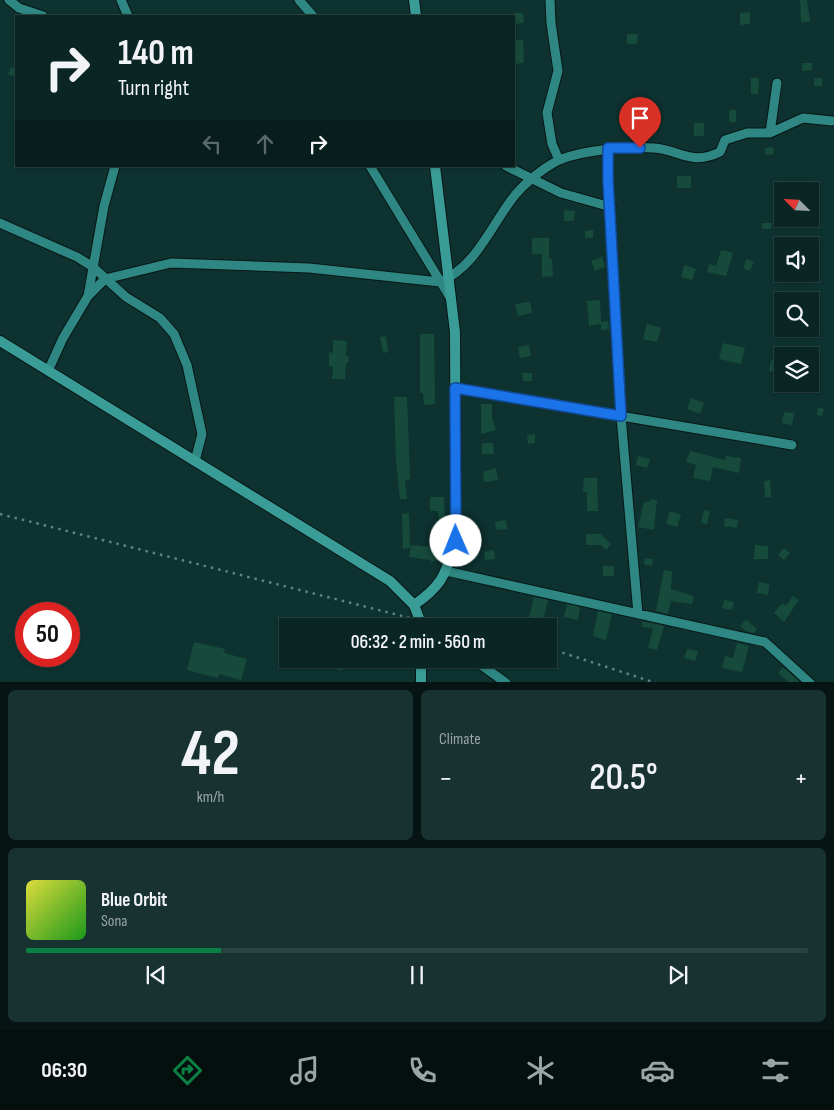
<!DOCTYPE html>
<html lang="en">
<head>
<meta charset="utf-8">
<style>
  :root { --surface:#0a2624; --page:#183231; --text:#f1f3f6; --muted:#99a5a6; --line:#2a4341; --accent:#0b8043 }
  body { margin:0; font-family:"Sofia Sans Condensed",sans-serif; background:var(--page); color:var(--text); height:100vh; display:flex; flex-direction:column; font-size:19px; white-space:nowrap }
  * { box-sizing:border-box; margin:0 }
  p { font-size:16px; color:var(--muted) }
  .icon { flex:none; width:28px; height:28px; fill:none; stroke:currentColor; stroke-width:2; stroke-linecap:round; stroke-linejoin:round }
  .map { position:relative; height:682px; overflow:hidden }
  .side { display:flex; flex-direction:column; gap:8px; padding:8px; background:#061514; flex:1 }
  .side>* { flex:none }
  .banner { position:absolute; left:15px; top:15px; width:500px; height:152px; border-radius:0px; box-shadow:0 1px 4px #0004,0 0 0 1px var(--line); background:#0a2624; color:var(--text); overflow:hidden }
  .needle { width:32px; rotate:294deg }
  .fabs { position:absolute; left:774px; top:182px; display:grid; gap:10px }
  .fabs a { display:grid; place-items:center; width:45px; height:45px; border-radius:0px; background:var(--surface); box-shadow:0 1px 4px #0004,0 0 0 1px var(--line); font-size:25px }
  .speed { position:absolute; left:15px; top:602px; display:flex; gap:10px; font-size:25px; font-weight:700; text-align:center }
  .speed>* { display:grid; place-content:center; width:65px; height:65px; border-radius:50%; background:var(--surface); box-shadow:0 1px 4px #0004,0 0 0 1px var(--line); line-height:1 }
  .speed .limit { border:8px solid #d22; background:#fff; color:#111 }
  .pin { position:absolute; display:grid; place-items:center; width:42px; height:42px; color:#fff; margin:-51px -21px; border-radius:50% 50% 50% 0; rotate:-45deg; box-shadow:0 0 5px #0007 }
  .pin .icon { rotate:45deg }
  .me { position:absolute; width:55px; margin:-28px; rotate:359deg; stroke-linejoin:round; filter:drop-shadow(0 0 4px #0008) }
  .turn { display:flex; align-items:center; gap:18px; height:105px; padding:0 20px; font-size:22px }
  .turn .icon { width:65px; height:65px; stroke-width:2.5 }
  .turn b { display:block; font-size:35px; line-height:42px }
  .lanes { display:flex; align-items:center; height:48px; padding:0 20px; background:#0003; justify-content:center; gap:25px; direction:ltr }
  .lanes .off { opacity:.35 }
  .big { font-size:38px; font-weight:600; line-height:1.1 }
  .side .tile { flex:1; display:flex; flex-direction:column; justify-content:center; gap:8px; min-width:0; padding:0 18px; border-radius:8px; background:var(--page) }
  .side .dial { align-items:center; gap:0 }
  .dial b { font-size:65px; line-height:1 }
  .song { display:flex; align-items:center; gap:15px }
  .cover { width:60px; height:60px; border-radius:8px; background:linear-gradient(135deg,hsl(60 70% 55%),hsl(120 70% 35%)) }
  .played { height:5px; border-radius:2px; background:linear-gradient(90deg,var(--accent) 25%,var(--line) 25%) }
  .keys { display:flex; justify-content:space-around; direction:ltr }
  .heat { display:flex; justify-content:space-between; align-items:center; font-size:28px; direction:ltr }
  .side .tiles { flex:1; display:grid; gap:8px; grid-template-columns:1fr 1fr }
  .tile:last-child { grid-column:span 2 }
  .trip { position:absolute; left:279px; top:618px; width:278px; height:50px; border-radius:0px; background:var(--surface); box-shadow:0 1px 4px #0004,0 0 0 1px var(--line); font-weight:600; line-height:50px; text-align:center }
  .tabs { display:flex; height:80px; justify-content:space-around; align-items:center; background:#040f0e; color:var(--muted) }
  .tabs .icon { width:35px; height:35px }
  .tabs .selected { color:var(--accent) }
  .tabs b { font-size:22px; color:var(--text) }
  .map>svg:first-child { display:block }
</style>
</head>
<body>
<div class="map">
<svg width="834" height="683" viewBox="0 0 834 683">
  <rect width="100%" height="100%" fill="#0d3230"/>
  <path fill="#164b3c" d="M800,0H807L810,22H801Z
    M750,12V24L740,25V13Z
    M514,13H523L524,23L514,24Z
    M627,34H638L637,44H627Z
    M514,40H523L524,63L514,64Z
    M802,63H812V70L802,71Z
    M11,67L16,69V77L8,74Z
    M751,78H759L758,94H751Z
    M814,78H822V86H814Z
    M640,102L655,103L654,120L640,119Z
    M729,110H736V122H729Z
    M694,123H704V136H694Z
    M773,147L774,154L766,155L764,148Z
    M677,176H691V188H677Z
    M564,210L575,211L574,221H564Z
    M762,223H772L771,229H762Z
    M593,230V238H585V231Z
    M532,238H549V259H552L553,276L542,277V254H532Z
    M721,250L733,253L726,276L707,272L709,264L716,266Z
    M602,257L605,267L595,271L591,261Z
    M747,259L754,262L750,271L743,268Z
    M684,265L696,269L692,280L681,277Z
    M600,300L601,322L608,321L609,329L601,330V324L589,326L587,301Z
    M530,302L532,313L518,316L515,304Z
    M647,324L661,328L657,342L643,339Z
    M420,334H434L435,404L424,405L423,393H420Z
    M386,336L388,352L383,353L380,337Z
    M333,340L347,341L346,356H349L348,363H346L345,379H332L333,367L329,366V352L333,353Z
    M723,343L745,348L741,364L719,359Z
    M529,345L531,356L520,358L518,347Z
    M771,360L778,361L777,372L769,371Z
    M522,373H532V381H523Z
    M394,397H407L410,479L405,480L407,499H400L396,460Z
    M691,398L704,403L700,414L687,409Z
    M481,404H492V417L496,430L481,434Z
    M818,407L824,409L822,416L817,415Z
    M784,412L794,413L792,425L782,423Z
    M535,434V443L528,444L527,435Z
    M482,443H493L494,454H482Z
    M690,451L725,460L726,456L741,458L739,473L713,467L710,481L693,478L696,465L686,462Z
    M638,456L650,459L647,468L636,465Z
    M496,468L498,480L484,482L483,472Z
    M584,478H597L598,511H587V492H583Z
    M770,480L771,497L765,498L764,481Z
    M430,497H444L446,538H439L438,511H430Z
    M650,499L657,500L654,530L638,527L644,502H649Z
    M704,510L710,511L707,524L701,523Z
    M670,511L681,515L677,527L666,524Z
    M409,513L410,548L403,549L402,514Z
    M725,518L738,520L737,528L724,526Z
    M506,520L507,529L496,530L495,522Z
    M586,534H601L611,544L606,550L601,545H586Z
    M411,545L444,548L439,559L430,563L431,560L409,557Z
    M755,545L768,546V559H754Z
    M784,548L790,553L784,560L778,555Z
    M494,550L495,559L485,560L484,552Z
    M645,558L653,559L652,566L644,564Z
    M603,566H614V576H603Z
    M664,570L672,571L671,589L694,596L692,604L671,601L668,614L656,611Z
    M759,582L769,584L768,595L757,593Z
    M793,596L799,600L784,622L774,613L782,603L786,606Z
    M534,597L548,600L543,621L529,618Z
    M724,600L734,602L732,610L722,608Z
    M567,604L580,607L578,620L564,617Z
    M598,611L612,614L606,640L593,636Z
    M746,620L757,629L754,633L746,631L740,626Z
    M642,621L664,626L657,650L648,648L653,628L642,627Z
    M194,642L225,649L224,653L247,659L241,680L219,674L218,678L187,670Z
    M737,643L749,646L742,672L722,668L725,656L733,658Z
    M687,649L698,651L695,661L684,658Z
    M332,659L344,661L342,671L330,668Z
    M783,667L799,681L798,683H790L778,673Z"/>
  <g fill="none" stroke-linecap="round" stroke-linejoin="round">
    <g stroke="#081716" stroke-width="11">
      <path id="minor" d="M9,0L19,8L43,16
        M121,0L128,16
        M299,0L313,16
        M550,0L551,23L558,71L547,113L552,144L559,160
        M770,133L777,83
        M608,148V180L621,416L638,614
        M370,166L451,299
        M506,166L561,193L611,207
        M0,223L77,257L93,267L126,297L160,318L174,334L187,365L202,434L195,461
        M88,296L104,206L115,166
        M48,371L63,338L88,296L105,279L171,263L309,268L440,282C476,266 490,228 512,199C522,185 543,168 559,160C583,150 628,146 654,148C680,150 691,166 720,152L725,140L747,133H770L803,118L832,121
        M455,388L792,445
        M446,571L765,642L810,683
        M473,659L506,683"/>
    </g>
    <g stroke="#081716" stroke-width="12">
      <path id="secondary" d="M414,0L416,16
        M0,341L390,581L414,605L422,626
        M414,605C444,584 445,574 456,541L455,332L435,166
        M421,683V659"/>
    </g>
    <use href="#minor" stroke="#2e8782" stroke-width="9"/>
    <use href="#secondary" stroke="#3a9c97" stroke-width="10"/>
    <path stroke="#5a8582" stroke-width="2.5" stroke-dasharray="2.5 5" stroke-linecap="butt" d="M0,514L422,621L449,626
      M548,648L656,683"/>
  </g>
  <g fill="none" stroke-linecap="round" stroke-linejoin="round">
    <g stroke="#114b97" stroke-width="12">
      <path id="route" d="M456,541L455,388L621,416L608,180V148H640"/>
    </g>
    <use href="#route" stroke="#1a73e8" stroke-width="9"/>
  </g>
</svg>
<div class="fabs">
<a><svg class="needle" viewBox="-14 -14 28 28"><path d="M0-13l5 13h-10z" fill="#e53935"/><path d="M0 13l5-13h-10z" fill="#99a5a6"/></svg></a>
<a><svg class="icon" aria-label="sound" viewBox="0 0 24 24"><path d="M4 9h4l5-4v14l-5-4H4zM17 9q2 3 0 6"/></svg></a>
<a><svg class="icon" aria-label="search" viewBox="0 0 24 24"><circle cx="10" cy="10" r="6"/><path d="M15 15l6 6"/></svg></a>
<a><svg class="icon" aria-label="layers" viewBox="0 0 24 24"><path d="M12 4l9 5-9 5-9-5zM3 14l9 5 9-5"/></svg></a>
</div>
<div class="speed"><div class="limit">50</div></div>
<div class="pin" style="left:640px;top:148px;background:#d93025"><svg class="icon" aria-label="arrive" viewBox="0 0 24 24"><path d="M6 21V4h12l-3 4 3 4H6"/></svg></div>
<svg class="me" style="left:456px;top:541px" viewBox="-20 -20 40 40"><circle r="19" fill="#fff"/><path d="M0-13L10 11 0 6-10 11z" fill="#1a73e8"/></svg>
<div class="trip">06:32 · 2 min · 560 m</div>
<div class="banner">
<div class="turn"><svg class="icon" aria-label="right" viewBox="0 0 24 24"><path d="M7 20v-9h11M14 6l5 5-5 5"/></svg><div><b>140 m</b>Turn right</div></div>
<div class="lanes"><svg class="icon off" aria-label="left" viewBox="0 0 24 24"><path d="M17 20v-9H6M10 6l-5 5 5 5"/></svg><svg class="icon off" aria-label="ahead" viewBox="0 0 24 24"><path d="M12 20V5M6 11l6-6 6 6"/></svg><svg class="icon" aria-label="right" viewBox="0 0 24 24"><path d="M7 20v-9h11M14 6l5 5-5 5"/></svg></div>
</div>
</div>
<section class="side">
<div class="tiles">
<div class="tile dial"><b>42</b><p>km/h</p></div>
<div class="tile"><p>Climate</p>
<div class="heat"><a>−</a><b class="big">20.5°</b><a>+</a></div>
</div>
<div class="tile">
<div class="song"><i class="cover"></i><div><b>Blue Orbit</b><p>Sona</p></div></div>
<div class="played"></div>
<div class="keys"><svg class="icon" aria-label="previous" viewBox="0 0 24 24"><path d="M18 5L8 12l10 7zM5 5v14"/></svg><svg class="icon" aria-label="pause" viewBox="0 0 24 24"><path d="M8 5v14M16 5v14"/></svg><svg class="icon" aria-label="next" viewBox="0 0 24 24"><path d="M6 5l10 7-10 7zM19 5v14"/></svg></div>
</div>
</div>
</section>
<nav class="tabs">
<b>06:30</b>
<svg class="icon selected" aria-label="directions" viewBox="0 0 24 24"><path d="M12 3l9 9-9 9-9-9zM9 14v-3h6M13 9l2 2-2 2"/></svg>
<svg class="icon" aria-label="music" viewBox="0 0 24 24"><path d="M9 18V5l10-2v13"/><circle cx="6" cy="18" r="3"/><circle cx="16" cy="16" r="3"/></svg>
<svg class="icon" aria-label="phone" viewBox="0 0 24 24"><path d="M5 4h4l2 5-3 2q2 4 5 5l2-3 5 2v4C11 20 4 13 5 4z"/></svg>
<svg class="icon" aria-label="climate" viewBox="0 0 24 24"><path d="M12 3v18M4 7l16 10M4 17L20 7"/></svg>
<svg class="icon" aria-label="car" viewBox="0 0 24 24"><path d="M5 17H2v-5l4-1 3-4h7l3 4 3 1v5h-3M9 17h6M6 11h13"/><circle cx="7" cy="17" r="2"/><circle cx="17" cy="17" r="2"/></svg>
<svg class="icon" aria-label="filters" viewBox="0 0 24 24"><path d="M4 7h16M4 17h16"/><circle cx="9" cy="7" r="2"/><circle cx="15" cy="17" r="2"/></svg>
</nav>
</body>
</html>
